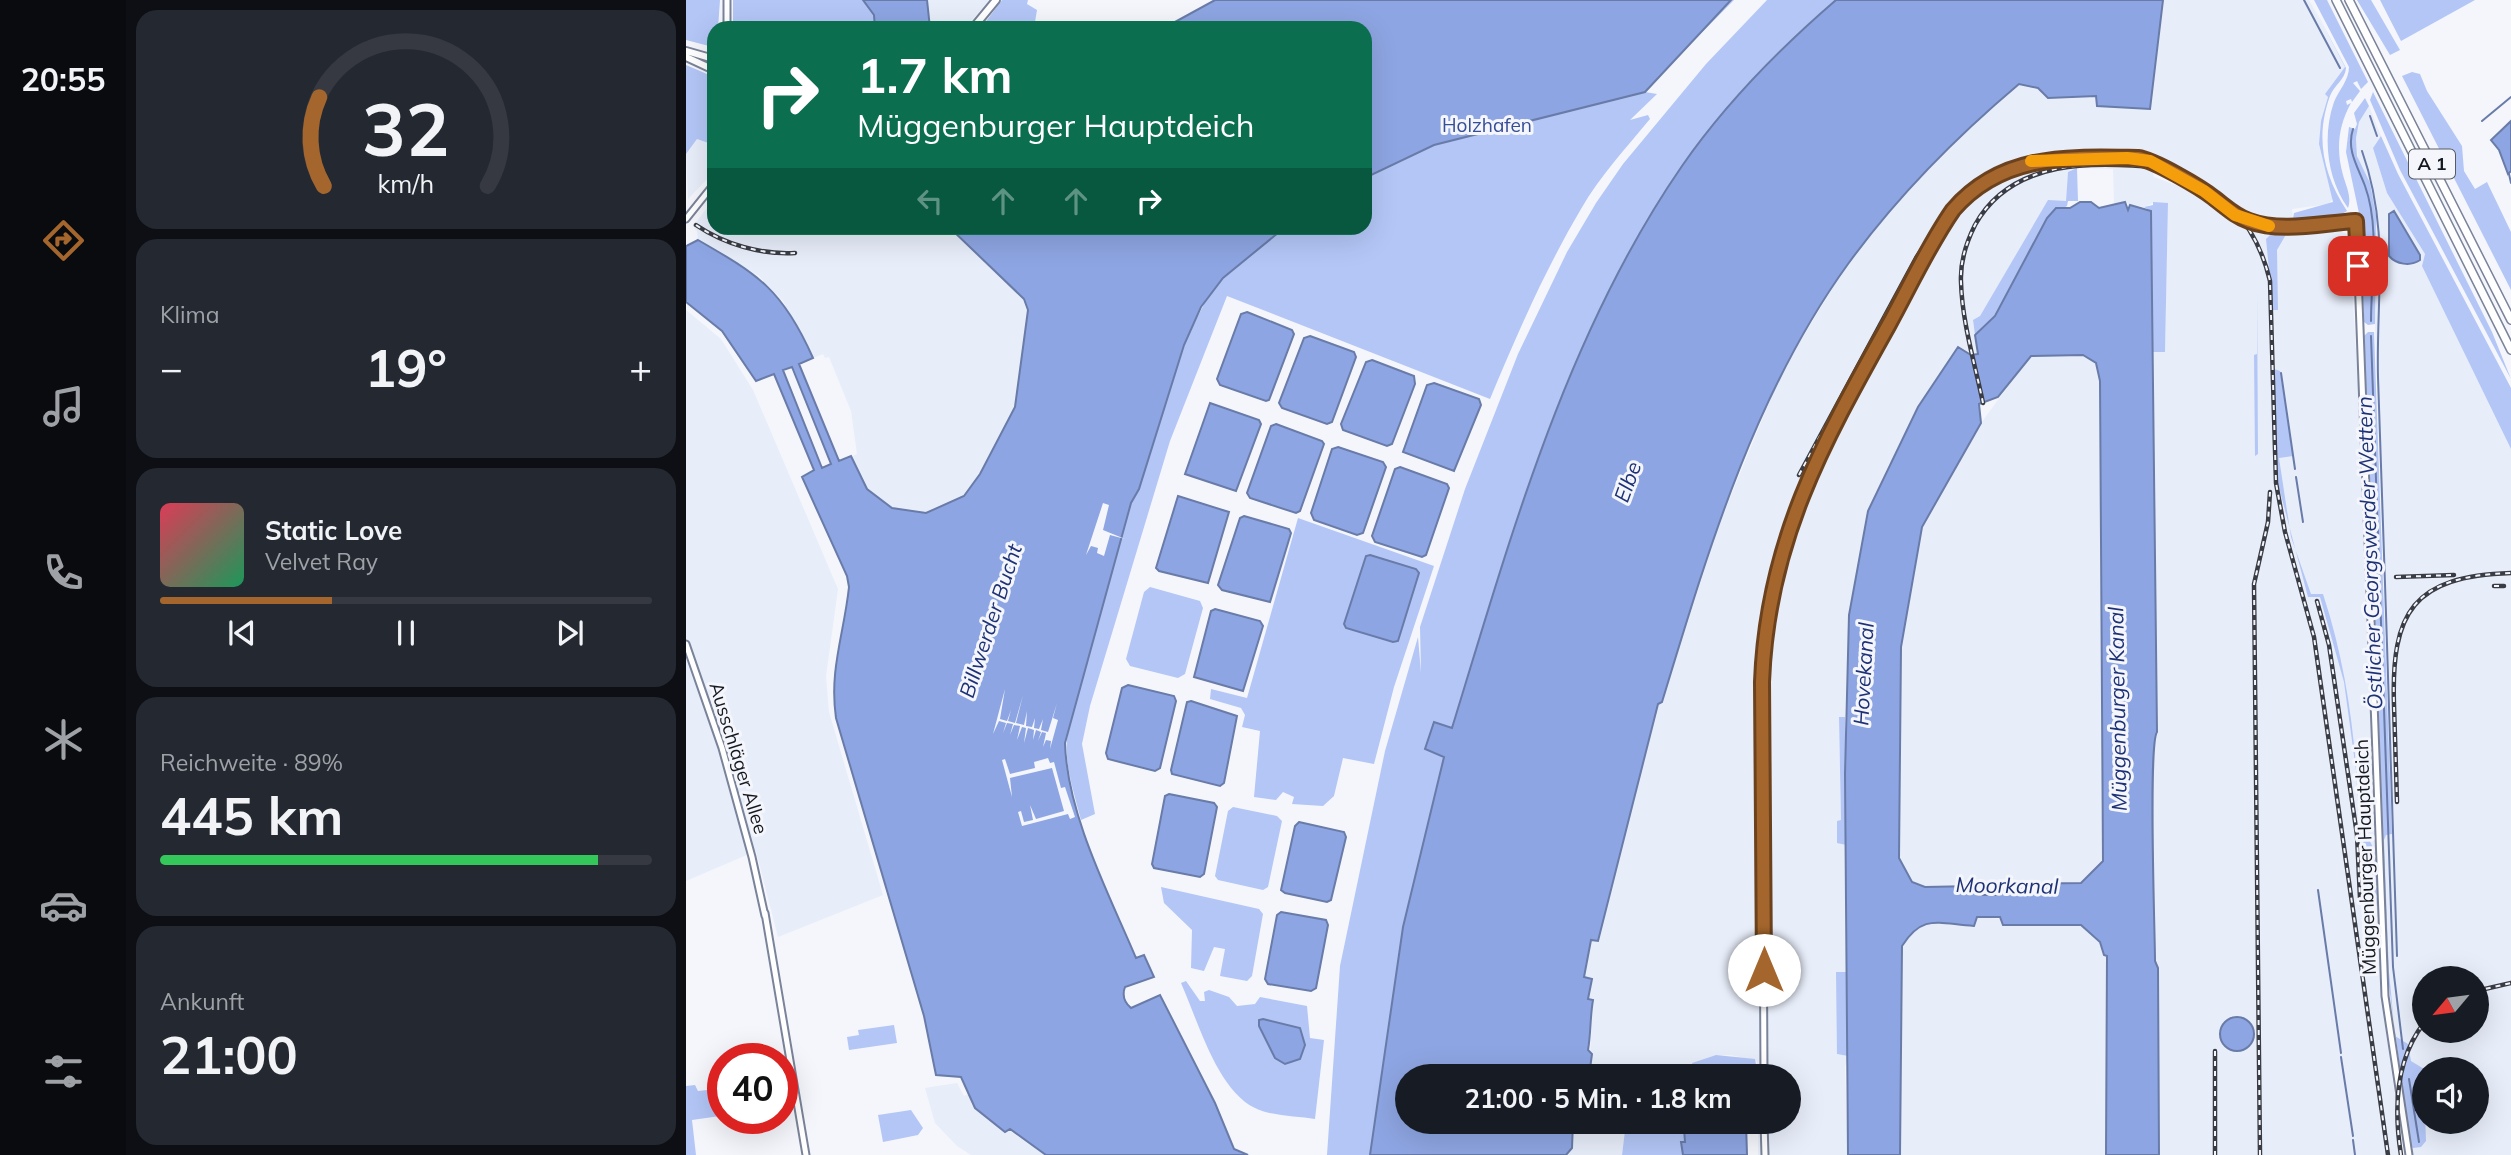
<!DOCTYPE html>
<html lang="de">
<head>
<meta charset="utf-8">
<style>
  :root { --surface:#171b24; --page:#242831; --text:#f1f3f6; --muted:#9ea1a6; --line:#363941; --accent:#a4662c }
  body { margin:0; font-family:Mulish,sans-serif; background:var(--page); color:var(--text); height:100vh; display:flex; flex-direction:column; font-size:26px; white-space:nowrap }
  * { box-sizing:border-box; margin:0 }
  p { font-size:23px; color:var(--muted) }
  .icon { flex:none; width:38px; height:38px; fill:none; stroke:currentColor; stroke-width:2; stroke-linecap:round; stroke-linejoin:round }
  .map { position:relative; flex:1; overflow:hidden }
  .drawer { display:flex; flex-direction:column; gap:10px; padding:10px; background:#0d0f14; width:560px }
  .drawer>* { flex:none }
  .banner { position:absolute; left:21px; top:21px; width:665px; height:214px; border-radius:21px; box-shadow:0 7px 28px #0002; background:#0b6e4f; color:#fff; overflow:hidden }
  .needle { width:46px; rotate:241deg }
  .fabs { position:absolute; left:1726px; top:966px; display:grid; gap:14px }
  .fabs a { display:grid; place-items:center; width:77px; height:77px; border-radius:50%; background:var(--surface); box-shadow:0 7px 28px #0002; font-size:35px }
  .speed { position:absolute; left:21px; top:1043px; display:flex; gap:14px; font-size:35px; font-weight:700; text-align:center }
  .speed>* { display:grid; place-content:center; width:91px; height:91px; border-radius:50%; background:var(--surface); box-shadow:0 7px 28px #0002; line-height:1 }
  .speed .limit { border:10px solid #d22; background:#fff; color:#111 }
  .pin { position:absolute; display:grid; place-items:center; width:60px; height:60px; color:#fff; margin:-30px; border-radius:14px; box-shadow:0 4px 10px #0006 }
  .me { position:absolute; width:77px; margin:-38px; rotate:0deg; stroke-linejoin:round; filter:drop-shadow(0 0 5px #0008) }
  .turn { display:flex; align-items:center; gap:24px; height:147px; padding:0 35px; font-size:32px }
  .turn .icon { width:91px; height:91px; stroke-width:2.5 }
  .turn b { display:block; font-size:49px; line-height:60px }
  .lanes { display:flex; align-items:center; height:66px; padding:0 35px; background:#0003; justify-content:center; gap:35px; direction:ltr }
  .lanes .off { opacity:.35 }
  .big { font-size:52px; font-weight:700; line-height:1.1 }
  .drawer .widget { flex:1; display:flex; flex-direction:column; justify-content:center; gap:10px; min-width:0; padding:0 24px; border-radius:21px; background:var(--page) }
  .drawer .dial { align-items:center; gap:0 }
  .dial svg { height:182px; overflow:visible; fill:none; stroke:var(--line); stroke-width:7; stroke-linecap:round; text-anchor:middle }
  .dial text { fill:var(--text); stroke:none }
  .song { display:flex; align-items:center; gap:21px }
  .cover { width:84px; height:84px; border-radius:10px; background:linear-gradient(135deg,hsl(350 70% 55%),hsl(150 70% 35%)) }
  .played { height:7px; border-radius:4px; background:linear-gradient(90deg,var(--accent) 35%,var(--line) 35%) }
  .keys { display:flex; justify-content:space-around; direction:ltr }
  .heat { display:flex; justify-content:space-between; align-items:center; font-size:38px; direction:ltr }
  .charge { height:10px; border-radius:5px; background:linear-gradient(90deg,#34c759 89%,var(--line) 0) }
  .trip { position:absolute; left:709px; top:1064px; width:406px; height:70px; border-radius:35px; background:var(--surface); box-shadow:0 7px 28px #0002; font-weight:700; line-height:70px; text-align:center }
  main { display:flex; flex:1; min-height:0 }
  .tabs { display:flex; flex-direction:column; width:126px; justify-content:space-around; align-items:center; background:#090b0e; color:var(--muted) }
  .tabs .icon { width:49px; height:49px }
  .tabs .on { color:var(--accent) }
  .tabs b { font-size:32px; color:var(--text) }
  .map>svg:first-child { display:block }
</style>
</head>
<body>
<main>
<nav class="tabs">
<b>20:55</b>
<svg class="icon on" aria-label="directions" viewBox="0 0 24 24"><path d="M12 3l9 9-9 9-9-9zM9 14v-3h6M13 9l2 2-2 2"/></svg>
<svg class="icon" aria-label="music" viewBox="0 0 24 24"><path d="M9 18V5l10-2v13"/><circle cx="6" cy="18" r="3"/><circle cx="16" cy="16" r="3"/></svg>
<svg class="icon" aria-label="phone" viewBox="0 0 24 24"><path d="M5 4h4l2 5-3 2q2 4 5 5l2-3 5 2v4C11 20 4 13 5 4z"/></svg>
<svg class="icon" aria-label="climate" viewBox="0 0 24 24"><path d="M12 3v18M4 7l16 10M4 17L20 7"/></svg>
<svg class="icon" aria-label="car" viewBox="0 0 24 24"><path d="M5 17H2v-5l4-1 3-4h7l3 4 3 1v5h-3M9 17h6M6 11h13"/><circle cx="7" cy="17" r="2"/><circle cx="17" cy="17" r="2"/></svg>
<svg class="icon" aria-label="filters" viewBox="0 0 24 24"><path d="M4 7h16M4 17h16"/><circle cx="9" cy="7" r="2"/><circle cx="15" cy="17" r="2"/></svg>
</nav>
<section class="drawer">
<div class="widget dial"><svg viewBox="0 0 100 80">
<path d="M14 69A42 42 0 1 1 86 69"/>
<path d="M14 69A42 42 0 0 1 12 30" stroke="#a4662c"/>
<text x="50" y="56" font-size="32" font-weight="700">32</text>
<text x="50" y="72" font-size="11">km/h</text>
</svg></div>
<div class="widget"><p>Klima</p>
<div class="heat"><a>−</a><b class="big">19°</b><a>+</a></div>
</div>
<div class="widget">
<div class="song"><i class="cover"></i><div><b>Static Love</b><p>Velvet Ray</p></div></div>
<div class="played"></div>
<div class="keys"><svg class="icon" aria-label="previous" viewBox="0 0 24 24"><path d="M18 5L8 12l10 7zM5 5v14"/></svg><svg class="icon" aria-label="pause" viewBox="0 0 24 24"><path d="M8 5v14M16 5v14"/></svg><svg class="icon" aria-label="next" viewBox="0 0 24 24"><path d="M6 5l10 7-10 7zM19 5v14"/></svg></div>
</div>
<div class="widget"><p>Reichweite · 89%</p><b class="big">445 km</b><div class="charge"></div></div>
<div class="widget"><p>Ankunft</p><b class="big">21:00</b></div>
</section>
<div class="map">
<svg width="1825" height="1155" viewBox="0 0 1825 1155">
  <rect width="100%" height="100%" fill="#f4f6fb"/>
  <path fill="#e7edf9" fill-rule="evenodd" d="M241,0H303L279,28H244Z
    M1477,0H1623L1659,67L1639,94L1642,97L1633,145L1647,198L1643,204L1606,209L1607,219H1576L1544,207L1520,189L1479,167L1475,173H1467L1468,177L1516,195L1567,230L1647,228L1661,234L1663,239L1672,385L1693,956L1700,1031L1717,1155H1473L1472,968L1469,961L1468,900L1467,756L1471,732L1466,352L1479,351L1482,204L1467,203L1458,207L1444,205L1442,210V203H1428L1427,169L1391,168L1382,172L1380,201H1362L1294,316L1287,321L1299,403L1294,404L1285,356L1203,464L1182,511L1163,615L1159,717L1153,718L1155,821H1151L1153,843L1160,845L1162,972H1151V1054L1162,1056L1159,1067L1162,1155H1072V1122H1102V1076H1072L1071,1061L1045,1055H1030L1006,1063L1009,1069L995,1075L993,1071L981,1076H903L907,1001L902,999L906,980L898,978L905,939L912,940L972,704L976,702L1033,525L1087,393L1109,350L1160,266L1219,193L1273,137L1333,84L1352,88L1362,98L1411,96V106L1464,108Z
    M1683,106L1695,136L1687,148L1701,193L1739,254L1736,266L1825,449V1155H1726L1724,1145L1740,1141V1122H1790V1069H1738V1083H1728L1719,1044L1709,1036L1705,1003L1698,840L1700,835L1706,834L1689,324L1670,138L1673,122ZM1738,978H1790V1031H1738Z
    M11,139L28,145V172L2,199L0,154Z
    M28,199V228H264L339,300L342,309L329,407L294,474L278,496L240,513H223L206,508L181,489L165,457L171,454L165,411L143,357L139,358L137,354L127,358L97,301L73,276L12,240L11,231L7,226Z
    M0,310L35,339L67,390L152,589L140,676L143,712L197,895L92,937L70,851L0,881Z
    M1345,355H1397L1407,359L1413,368L1417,861L1395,883L1318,884L1314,895H1291L1287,886L1239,887L1226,882L1213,858L1215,647L1236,527L1295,423Z
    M1291,917L1395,925L1414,942L1421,955L1420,1155H1214L1216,946L1228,928L1240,923L1288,926Z
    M271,1083L278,1096L283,1094L288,1097L285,1104L289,1108L360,1155H285L271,1146L249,1123L239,1088Z
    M887,1122H940L936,1155H880Z"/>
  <path fill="#b3c6f6" d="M0,0H34L32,28H28V43L23,46L0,40Z
    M47,0H177L188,15L189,28H47Z
    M316,0H342L341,4L351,10L348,28L334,24L332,28H295Z
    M698,0H1048L961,88L959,92L971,94L944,120L962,115L964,119C940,148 914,176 895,209C859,270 831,334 804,399L541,296L484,441L404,706L396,744L409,814L395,820C386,785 375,756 384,721L445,503L453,489L497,345L526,289L467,228H679V28Z
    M1081,0H1150L1041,108L995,167L955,234L918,303L851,463L818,558L766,728L739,749L758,757L717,927L684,1155H641L654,966L699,751L732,637L735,673L734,627L779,489L832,354L881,252L910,203L937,164L1020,64Z
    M1624,0L1660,68C1659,80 1648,85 1644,96C1629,137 1637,175 1661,211L1653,216L1607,219L1608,213L1647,202L1633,144L1635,121L1642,97L1639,94L1659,67Z
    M1628,0H1641L1682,82L1675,89L1671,81L1667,83L1674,91L1666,102L1665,99L1660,101L1661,105L1665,103C1652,126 1650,150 1657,175C1660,186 1666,197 1662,208C1641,179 1636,136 1648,102C1653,90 1663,80 1663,67Z
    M1671,0H1685L1714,50L1704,55Z
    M1694,0H1789L1715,41Z
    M0,65L28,77V145L11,139L0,154Z
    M1726,72L1734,74L1741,91L1776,146L1778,171L1789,189L1801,182L1825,232V290L1716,76Z
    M1687,92L1806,332L1825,379L1714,170L1684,100Z
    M1679,98L1683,106L1673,122L1670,138L1671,156L1684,183L1690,216L1689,324L1682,325L1678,322L1674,218L1660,152L1663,127L1669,129L1671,124L1668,113Z
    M1695,136L1712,174L1825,388V449L1736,266L1739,254L1701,193L1687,148Z
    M1391,168L1392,201H1382L1381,206L1361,218L1309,316L1289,335L1287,320L1294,316L1362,200L1380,201L1382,172Z
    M1467,202L1482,203L1479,352H1466L1465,211L1458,207L1467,205Z
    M1602,231L1591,250L1592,310H1587L1580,239L1587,232Z
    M1571,290L1572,454L1569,456L1568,355L1571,354Z
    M1682,332H1688L1706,834L1700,835L1698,840L1703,971L1709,1036L1722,1044L1725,1061L1738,1069L1740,1141L1735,1147L1727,1148L1724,1145L1701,971L1678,336Z
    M1588,369L1594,371L1607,456L1593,458L1605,537L1625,594H1637C1661,667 1670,740 1673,817H1684L1682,821L1673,818L1670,770L1658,682L1634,597H1622L1591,480Z
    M612,518L748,566L708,687L688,764L657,758L648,796L637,806L606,804L608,797L597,792L590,800L568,797L574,731L556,727L559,715L555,708L524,699L525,689L561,698Z
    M464,587L514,601L517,608L499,674L492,678L444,666L440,659L458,592Z
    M1153,717H1159L1160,845L1151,843V821L1155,820Z
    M547,807L591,816L596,821L582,887L577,890L532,880L529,876L542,811Z
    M1677,834C1696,847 1690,885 1691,906L1679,912Z
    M475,887L573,909L577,914L566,976L561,981L534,976L539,949L528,947L518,971L505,968L506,930L478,903Z
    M1150,972H1162V1056L1151,1054Z
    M500,981L514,1001H519L518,992L523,990L543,997L551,1006L569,1004L574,997L621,1006L624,1038L638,1040L629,1119C611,1116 585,1116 569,1108C531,1090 512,1021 495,983Z
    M208,1025L211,1043L163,1050L161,1037L173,1035L172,1030Z
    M1030,1055L1069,1059L1072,1076L1041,1073L981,1076L993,1071L996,1075L1008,1069L1006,1063Z
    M9,1085L12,1091L30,1089L34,1116L6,1120L10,1155H0V1086Z
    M225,1110L237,1128L232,1135L197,1142L192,1115Z
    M940,1122H1004L999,1142H996L997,1155H936Z"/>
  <path fill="#8da5e2" stroke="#697ba8" stroke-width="2" fill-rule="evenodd" d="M177,0H241L244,28H189L188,15Z
    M529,0H1045L959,92L748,145L679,178V28H478Z
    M1150,0H1477L1464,109L1411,106L1410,96L1362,98L1352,88L1333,84C1269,138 1210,198 1162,264C1068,394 1022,551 976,702L972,704L912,941L905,940L898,977L906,979L902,999L907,1000C904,1017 905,1033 902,1050L906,1054L903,1076H721V1122H887L886,1148L880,1155H684L717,927L758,757L739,749L748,722L766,728C825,536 880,334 996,166C1039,104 1092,50 1150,0Z
    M1825,121V171L1822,174L1813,150L1805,140Z
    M1394,202H1405L1413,208L1439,202L1442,210L1444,205L1465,211L1471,732C1462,745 1469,931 1469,961L1472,968L1473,1155H1420L1421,956L1418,955L1414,942L1395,925H1317L1314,917H1291L1288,926C1253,924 1237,913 1216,946L1214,1155H1162L1159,774L1163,615L1182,511L1232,407L1272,347L1285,355L1292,354L1289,335L1309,316L1361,218L1370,208H1384ZM1397,355L1410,363L1414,381L1417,861L1395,883L1318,884L1314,895H1291L1288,886L1239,887L1226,882L1213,858L1215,647L1236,527L1295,423L1293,404L1312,397L1345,356Z
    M1708,211L1734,255V260C1724,267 1710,264 1703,256V214Z
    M264,228H598L537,278L515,307L498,345L453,489L445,503L379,743C381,815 424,896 450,958L458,955L468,977L439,987C436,995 438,1002 445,1008L474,995L529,1103L548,1149L562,1155H360L324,1129L319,1132L289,1108L275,1077L250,1075L238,1016L150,718C143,670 158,634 163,587L161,576L116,477L128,470L88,374L70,381L36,331L0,302V246L12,240C73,275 97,290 127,358L113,364L153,461L165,456L181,489L206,508L240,513L278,496L294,474L329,407L342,310L338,299ZM106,367L145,464L136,468L97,370Z
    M561,312L606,330L608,334L583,400L580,401L534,385L531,379L555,314Z
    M624,336L668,352L670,357L646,422L641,424L596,408L593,403L618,338Z
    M686,360L728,376L729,384L706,444L701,446L657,430L655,424L680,362Z
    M748,383L793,399L795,405L768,471L717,452L741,385Z
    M524,403L573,420L575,424L550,491L499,474Z
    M590,424L636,441L638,444L614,511L610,513L564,498L561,493L585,426Z
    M652,447L697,462L700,467L677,533L671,535L628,520L625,513L646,449Z
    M714,467L761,484L763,488L740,555L736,557L689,542L686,536L709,469Z
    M492,496L543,512L522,583L473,571L470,568Z
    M558,516L603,529L605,533L584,602L536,590L532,585L554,518Z
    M684,555L730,569L733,573L712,641L707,642L660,628L658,624L680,556Z
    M529,609L574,621L577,626L557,691L508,677L525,611Z
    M442,685L488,696L490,701L474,768L469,771L422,759L420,753L436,688Z
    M505,701L551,716L538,783L534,786L486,774L485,770L501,702Z
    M483,794L528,803L531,807L518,874L514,877L468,868L466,864L479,796Z
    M613,822L658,832L660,837L645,900L641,902L599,893L595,890L609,826Z
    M595,912L640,920L642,925L630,988L625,991L582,984L579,979L591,915Z
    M1534 1034a17 17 0 1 1 34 0a17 17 0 1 1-34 0Z
    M577,1019L614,1028L619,1045L614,1059L599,1064L589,1058L573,1026V1020Z
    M1004,1122H1060L1061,1155H997L995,1142H999L998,1129Z"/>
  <path fill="#f4f6fb" d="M417,503L423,505L417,530L439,539L424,535L418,556L411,553L412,548L405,546L400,555Z
    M319,689L314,719L321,721L325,710L322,721L329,723L337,695L330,723L338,725L341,711L340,726L346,727L349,718L348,728L353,729L357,719L355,730L362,732L371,703L367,718L372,720L364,749L365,741L360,740L357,747L360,733L356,732L352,741L355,732L350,730L347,740L348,730L342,728L338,743L340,728L336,727L331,740L334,726L328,725L324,735L327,724L321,723L317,733L320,723L313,721L307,734Z
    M362,758L364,763L368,762L375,788L379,787L389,817L384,819L382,814L336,826L332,812L335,811L338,822L347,820L344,805L350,819L378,811L366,768L324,778L326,797L316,760L319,759L324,774L349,768L348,762Z"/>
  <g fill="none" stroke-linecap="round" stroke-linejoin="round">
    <path stroke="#697ba8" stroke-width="2" d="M1618,0L1654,68
      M1684,116L1691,136
      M1796,121L1825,97
      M1667,129C1660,150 1672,167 1679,186C1694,227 1685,278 1685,321
      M1676,151C1704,230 1690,295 1692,377C1698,570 1706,763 1711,956
      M1823,174L1825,183
      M1685,336L1707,967L1717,1049
      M1595,373L1609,469
      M1610,477L1617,522
      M1632,890L1655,1053
      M1655,1057L1667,1136
      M1723,1079L1733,1142
      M1667,1140L1669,1155"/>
    <g stroke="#7a8399" stroke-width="9">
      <path id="tertiary" d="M41,0V28
        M0,219L28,184
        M0,644L36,748L66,857L79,916
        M79,913L120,1155
        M1078,1076L1076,682L1085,595L1121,478L1260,220C1309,151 1377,157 1452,158C1468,160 1514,187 1528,198C1540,207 1549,216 1563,221C1595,232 1637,223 1670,221L1699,996L1723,1155
        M1078,1122L1079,1155"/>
    </g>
    <g stroke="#7a8399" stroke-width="10">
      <path id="primary" d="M287,28L310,0
        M0,51L28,59
        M0,57L28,70"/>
    </g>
    <g stroke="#7a8399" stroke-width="10">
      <path id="motorway" d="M1650,0L1825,350
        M1663,0L1825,320"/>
    </g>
    <use href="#tertiary" stroke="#fff" stroke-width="5"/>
    <use href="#primary" stroke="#fff" stroke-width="6"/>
    <use href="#motorway" stroke="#fff" stroke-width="7"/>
    <g stroke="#393c44" stroke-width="4.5">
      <path id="rail" d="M10,225C38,244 75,255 109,253
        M1297,403C1289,364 1276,322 1275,282C1274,262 1280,243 1289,225C1326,158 1409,161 1476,168C1533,180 1571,225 1584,281L1590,483L1599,532L1628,637L1702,1155
        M1113,475L1230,258C1252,221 1293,185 1335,171
        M1710,577L1768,575
        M1808,586H1818
        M1631,601L1643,645L1671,835L1674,898
        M1711,802C1710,770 1709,737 1708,705C1705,612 1727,576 1825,573
        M1790,991L1825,983
        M1529,1051V1155
        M1574,1155L1568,584L1582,522L1584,492
        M1715,1155C1708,1111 1709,1060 1738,1023"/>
    </g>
    <use href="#rail" stroke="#f4f6fb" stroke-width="2" stroke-dasharray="5" stroke-linecap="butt"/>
  </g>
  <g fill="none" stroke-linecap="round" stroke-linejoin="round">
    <g stroke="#6b421d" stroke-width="18">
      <path id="route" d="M1078,970L1076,682C1081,543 1136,444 1202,326C1223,288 1242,246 1267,210C1316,153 1383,157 1452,158C1468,160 1514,187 1528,198C1540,207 1549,216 1563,221C1595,233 1637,223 1670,221L1672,266"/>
    </g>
    <use href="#route" stroke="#a4662c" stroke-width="12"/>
    <path stroke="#f59e0b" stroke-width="12" d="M1345,161L1441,158L1464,161L1518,191L1549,215L1583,226"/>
  </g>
  <g text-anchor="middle" stroke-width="6" stroke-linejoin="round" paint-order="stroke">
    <rect fill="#f4f6fb" stroke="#575b62" stroke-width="2" x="1723" y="149.5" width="46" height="29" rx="5"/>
    <g font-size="18" font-weight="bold" fill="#141820">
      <text x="1746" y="170">A 1</text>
    </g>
    <g font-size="19" fill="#354e97" stroke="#f4f6fb">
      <text x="801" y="132">Holzhafen</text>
    </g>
    <g font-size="19" fill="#141820" stroke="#f4f6fb">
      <text transform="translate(53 758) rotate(73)" y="7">Ausschläger Allee</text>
      <text transform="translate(1679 857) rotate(-92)" y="7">Müggenburger Hauptdeich</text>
    </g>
    <g font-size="21" font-style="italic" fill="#1d3177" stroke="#f4f6fb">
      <text transform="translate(942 482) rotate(-70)" y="7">Elbe</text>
      <text transform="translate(1684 553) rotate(-92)" y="7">Östlicher Georgswerder Wettern</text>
      <text transform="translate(305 621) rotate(-72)" y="7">Billwerder Bucht</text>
      <text transform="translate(1178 674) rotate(-87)" y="7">Hovekanal</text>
      <text transform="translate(1432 709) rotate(-91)" y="7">Müggenburger Kanal</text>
      <text transform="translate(1321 886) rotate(1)" y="7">Moorkanal</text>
    </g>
  </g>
</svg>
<div class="fabs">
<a><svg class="needle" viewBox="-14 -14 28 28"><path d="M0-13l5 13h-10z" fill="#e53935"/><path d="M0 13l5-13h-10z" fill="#9ea1a6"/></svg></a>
<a><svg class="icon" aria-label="sound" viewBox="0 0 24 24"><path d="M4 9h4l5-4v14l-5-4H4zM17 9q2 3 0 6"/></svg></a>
</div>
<div class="speed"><div class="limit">40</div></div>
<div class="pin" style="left:1672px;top:266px;background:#d93025"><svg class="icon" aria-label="arrive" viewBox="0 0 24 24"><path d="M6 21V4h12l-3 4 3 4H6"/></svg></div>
<svg class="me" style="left:1078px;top:970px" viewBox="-20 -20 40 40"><circle r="19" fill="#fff"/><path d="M0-13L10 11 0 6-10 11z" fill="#a4662c"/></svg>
<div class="trip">21:00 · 5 Min. · 1.8 km</div>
<div class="banner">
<div class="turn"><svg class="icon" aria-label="right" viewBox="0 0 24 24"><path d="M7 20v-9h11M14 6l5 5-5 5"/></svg><div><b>1.7 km</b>Müggenburger Hauptdeich</div></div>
<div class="lanes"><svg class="icon off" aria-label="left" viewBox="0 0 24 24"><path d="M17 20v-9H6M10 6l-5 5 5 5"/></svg><svg class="icon off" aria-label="ahead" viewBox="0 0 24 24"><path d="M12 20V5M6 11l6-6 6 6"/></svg><svg class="icon off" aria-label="ahead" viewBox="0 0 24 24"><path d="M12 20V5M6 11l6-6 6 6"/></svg><svg class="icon" aria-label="right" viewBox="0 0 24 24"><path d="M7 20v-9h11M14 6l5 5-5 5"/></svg></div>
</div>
</div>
</main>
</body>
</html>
